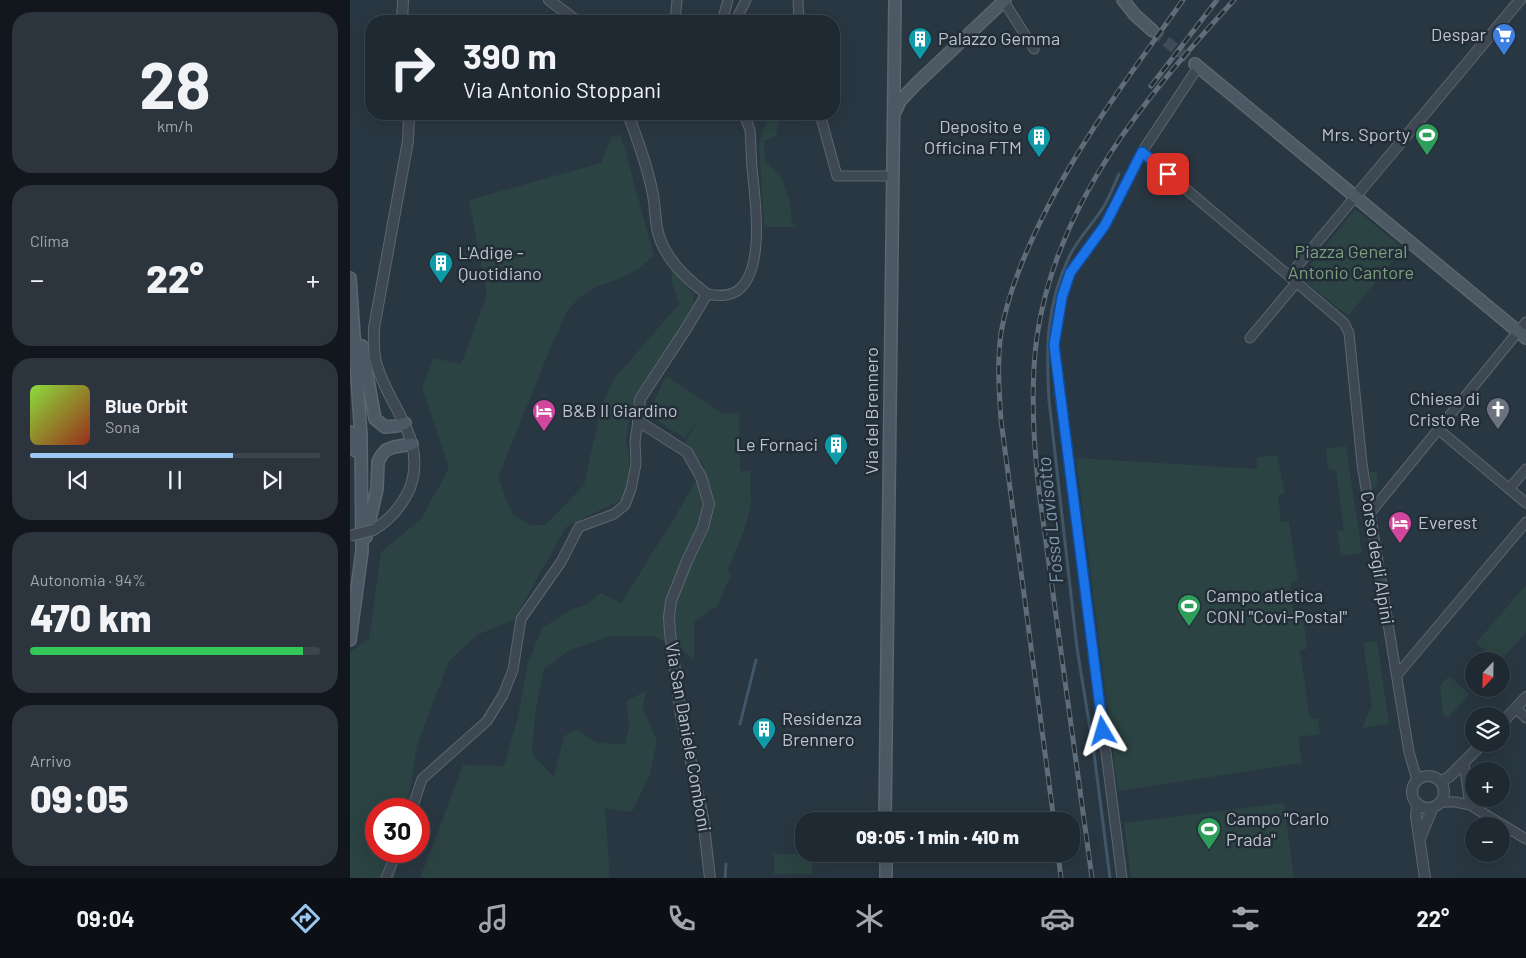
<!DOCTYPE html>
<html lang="it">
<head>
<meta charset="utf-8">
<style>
  :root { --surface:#1f2932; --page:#2c353e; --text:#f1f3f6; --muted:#a1a6ac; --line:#3c454d; --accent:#9ac7f1 }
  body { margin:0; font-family:Barlow,sans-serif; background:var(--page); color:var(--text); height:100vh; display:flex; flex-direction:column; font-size:19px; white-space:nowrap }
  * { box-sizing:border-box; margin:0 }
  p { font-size:16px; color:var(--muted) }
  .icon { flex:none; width:28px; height:28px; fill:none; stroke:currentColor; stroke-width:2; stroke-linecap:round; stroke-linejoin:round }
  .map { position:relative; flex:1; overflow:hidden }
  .panel { display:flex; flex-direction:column; gap:12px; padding:12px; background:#11171c; width:350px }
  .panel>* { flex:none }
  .guide { position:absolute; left:15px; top:15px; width:475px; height:105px; border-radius:20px; box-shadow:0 5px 20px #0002,0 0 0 1px var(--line); background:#1f2932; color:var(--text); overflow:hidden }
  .needle { width:32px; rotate:202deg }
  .controls { position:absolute; left:1115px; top:652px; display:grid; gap:10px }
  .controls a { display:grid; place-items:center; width:45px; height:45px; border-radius:50%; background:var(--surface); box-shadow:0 5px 20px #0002,0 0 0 1px var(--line); font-size:25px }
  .speed { position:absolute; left:15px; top:798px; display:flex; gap:10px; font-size:25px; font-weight:700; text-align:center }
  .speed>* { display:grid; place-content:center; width:65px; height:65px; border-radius:50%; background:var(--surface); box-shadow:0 5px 20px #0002,0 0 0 1px var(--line); line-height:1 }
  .speed .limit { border:8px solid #d22; background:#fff; color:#111 }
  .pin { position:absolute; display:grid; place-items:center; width:42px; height:42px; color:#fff; margin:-21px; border-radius:10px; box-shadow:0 2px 8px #0006 }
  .me { position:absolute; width:55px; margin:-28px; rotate:353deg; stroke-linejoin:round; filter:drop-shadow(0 0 4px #0008) }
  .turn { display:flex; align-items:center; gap:18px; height:105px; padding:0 15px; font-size:22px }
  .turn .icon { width:65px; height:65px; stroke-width:2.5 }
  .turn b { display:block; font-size:35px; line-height:42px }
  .big { font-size:38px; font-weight:800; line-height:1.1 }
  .panel .tile { flex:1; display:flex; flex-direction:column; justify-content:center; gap:8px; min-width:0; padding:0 18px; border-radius:20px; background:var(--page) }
  .panel .dial { align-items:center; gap:0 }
  .dial b { font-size:65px; line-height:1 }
  .song { display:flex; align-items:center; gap:15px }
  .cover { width:60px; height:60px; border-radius:8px; background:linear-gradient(135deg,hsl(90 70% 55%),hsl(10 70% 35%)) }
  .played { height:5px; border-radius:2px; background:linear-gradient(90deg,var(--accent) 70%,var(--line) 70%) }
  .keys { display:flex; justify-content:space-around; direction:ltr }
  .heat { display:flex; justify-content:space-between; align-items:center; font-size:28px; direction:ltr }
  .charge { height:8px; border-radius:4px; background:linear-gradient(90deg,#34c759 94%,var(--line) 0) }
  .trip { position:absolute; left:445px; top:812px; width:285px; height:50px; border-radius:20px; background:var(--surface); box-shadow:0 5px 20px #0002,0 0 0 1px var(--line); font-weight:800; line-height:50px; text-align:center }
  .tab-bar { display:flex; height:80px; justify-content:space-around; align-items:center; background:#0c1014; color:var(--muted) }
  .tab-bar .icon { width:35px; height:35px }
  .tab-bar .on { color:var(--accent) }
  .tab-bar b { font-size:22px; color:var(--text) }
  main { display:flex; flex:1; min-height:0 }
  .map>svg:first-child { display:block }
</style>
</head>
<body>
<main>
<section class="panel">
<div class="tile dial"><b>28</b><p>km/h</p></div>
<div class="tile"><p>Clima</p>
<div class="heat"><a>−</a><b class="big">22°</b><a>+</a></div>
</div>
<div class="tile">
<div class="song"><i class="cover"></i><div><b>Blue Orbit</b><p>Sona</p></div></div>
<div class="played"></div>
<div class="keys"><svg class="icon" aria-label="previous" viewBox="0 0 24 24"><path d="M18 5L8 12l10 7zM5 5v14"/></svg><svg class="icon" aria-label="pause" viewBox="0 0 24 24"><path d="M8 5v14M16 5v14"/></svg><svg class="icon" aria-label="next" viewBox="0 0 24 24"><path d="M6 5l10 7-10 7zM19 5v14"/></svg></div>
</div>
<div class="tile"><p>Autonomia · 94%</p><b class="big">470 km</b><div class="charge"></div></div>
<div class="tile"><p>Arrivo</p><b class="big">09:05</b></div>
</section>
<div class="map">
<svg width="1176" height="878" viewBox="0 0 1176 878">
  <rect width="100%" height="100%" fill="#293742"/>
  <path fill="#2b4342" d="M414,114H430L426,136L414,141L415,161L431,176L440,203L442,223L447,227H414L409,143L415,124Z
    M271,135L304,256L286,270L269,279L248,286L230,297L218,310L203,342L148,477L162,514L181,525H195L234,485L251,407L263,380L329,304L322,283L321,269L343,294L344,304L332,329L284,397L279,419L276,442L279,456V475L273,499L216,527L164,620L127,635L99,661L67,745L57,809H26V851H50L45,878H0V652L19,639L31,552L71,519L99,468L72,387L84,358L111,364L137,295L119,200L251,163L261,137Z
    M1005,209L1053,248L998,316L950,277Z
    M316,376L373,414L389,413L390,471H400L401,503L396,525L377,572L381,574L367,607L361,609L344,623V661L332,650L303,636H260L218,651L194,669L185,715L182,754L204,777L214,736L227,729L247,743L275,744L279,727L276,701L296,691L292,708L307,740L300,774L282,812L255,808L260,878H70L113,765L154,766L167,721L178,663L192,628L222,609L235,605L251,593L271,603L325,517L354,466L335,442L351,416L335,438C296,414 296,418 316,376Z
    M996,446L1012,553L991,556L987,530L994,532L986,471L978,468L976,449Z
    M927,455L935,494L928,495L931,522H939L948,581L940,583L943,610L952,609L957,649L950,650L960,719L968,718L970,734L948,737L952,763L768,791L726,458L908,469L906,458Z
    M1020,472H1027V487H1022Z
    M1176,585V632L1151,661H1148L1126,643Z
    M1027,641L1039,724L1012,728L1022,705L1013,642Z
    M1099,676L1120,694L1098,717L1093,715L1090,686Z
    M934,803L944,878H781L774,823Z
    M424,854H463L462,874H424Z"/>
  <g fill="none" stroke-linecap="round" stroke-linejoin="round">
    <path stroke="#415769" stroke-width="3" d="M390,724L406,660
      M375,878L376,864
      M760,878L744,753L727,648L699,400C696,348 696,306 719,257C728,238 744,223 754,206C760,196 764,185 769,174"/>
    <path stroke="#3f4c57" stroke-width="11" stroke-dasharray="11 5.5" stroke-linecap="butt" d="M803,31L845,64"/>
    <g stroke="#5c666f" stroke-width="11">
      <path id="minor" d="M378,0L374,14L376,18L382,20L387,18L396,0
        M448,0L449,21
        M653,0L684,49
        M325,21L327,0
        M470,114L487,176H543
        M792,152L939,276
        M1005,197L939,276L994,323L999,333L1012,464L1059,752L1067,780
        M357,294C367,296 377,297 387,291C416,271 405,198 402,168C401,155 401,142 400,130L395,117L392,114
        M900,338L947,282
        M1088,429L1176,503
        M1159,489L1176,469
        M1020,513L1176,322
        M1047,675L1176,522
        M1166,708L1176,718
        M1114,764L1120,805
        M1090,802H1106L1120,805L1176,839
        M62,809L72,779L137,721L153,695L163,670L171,619L211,562L229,527L264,514L275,505L281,489L286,464L285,441L288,421
        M36,878L47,851
        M772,878L704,345L712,297L720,273L755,225L792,152L848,67"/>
    </g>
    <g stroke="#5c666f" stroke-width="12">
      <path id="tertiary" d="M199,0L227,21
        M52,21L53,0
        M278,114C287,139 297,164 302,190C305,203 305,216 307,228C312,256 335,278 357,294L336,329L290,399L288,421L337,452L351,477L359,504L353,527L337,561L321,601L319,617L320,632L331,715L353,818L360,878
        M1005,197L1170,0
        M23,530C40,520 52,506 60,488C78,438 37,406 26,362C23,351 24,339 24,328L58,141L59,114
        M1151,724L1176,697
        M1062 792a16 16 0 1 1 32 0a16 16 0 1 1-32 0Z
        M1091,781L1099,777L1132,744
        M1067,803L1066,816L1075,878
        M1070,838L1083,807"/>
    </g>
    <g stroke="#5c666f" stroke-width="14">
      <path id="secondary" d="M773,0L785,15L803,31
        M845,64L1176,338
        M545,112L550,101L566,84L655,0
        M0,278L11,436L12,551L0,640
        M12,346L25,419L35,427L47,426L55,423
        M0,432L5,440L6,451
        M16,537L27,489L28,462L31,456L36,450L44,447L62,444
        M535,821L545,0
        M536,854V878"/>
    </g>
    <use href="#minor" stroke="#3e4852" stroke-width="9"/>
    <use href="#tertiary" stroke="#3e4852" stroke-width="10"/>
    <use href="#secondary" stroke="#4c5864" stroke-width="11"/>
    <g stroke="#606d78" stroke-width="5">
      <path id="rail" d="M801,86L867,0
        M704,821L651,420C649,390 647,362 651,333C657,297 670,265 685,233C724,148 780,75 833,0
        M708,854L711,878
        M742,878L689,491C683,439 680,388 687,336C707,202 796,96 884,0"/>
    </g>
    <use href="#rail" stroke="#222d37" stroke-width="3" stroke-dasharray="9" stroke-linecap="butt"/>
    <g stroke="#5c666f" stroke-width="12" stroke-linecap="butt">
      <path id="tertiary-bridge" d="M0,536L23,530"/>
    </g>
    <use href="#tertiary-bridge" stroke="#3e4852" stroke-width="10"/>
  </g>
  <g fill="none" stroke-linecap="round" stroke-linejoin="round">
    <g stroke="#114b97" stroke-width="12">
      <path id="route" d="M753,731L704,345L712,297L720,273L755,225L792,152L818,174"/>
    </g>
    <use href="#route" stroke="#1a73e8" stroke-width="9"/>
  </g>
  <defs>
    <g id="supermarket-pin" transform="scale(1.25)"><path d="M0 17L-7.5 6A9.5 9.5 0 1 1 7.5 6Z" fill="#3f7fe0" stroke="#222d37"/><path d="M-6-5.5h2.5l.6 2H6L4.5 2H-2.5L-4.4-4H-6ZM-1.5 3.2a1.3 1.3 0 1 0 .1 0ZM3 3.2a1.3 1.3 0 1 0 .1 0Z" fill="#fff"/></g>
    <g id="building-pin" transform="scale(1.25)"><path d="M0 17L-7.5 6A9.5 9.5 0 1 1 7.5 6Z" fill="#0f9aa8" stroke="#222d37"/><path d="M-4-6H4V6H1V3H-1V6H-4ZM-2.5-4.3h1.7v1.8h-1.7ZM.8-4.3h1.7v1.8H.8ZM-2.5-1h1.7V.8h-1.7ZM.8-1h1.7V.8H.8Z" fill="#fff"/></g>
    <g id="stadium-pin" transform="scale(1.25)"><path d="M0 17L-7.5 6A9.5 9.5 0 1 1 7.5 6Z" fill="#2e9e5b" stroke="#222d37"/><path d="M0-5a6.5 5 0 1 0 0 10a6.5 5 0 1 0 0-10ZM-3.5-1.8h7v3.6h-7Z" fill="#fff"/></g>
    <g id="church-pin" transform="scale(1.25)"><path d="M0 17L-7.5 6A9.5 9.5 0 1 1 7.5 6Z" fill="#6b7280" stroke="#222d37"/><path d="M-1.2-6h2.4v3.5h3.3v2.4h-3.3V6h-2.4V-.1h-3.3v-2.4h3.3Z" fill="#fff"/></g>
    <g id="hotel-pin" transform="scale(1.25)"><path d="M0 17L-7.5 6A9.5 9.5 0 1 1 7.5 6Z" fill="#d1479c" stroke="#222d37"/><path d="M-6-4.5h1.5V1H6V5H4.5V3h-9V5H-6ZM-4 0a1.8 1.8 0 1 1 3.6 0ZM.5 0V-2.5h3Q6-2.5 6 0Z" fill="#fff"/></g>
  </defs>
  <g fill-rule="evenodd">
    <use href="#supermarket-pin" x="1154" y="35"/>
    <use href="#building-pin" x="570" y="39"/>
    <use href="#stadium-pin" x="1077" y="135"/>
    <use href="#building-pin" x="689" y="137"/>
    <use href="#building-pin" x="91" y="263"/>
    <use href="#church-pin" x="1148" y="409"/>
    <use href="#hotel-pin" x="194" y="411"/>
    <use href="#building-pin" x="486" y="445"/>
    <use href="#hotel-pin" x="1050" y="523"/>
    <use href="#stadium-pin" x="839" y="606"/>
    <use href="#building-pin" x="414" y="729"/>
    <use href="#stadium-pin" x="859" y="829"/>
  </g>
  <g text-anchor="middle" stroke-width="5" stroke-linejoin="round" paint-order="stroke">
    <g font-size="18" fill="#bbc3cb" stroke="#222d37" text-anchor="start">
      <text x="1136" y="41" text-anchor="end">Despar</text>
      <text x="588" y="45">Palazzo Gemma</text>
      <text x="672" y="133" text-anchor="end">Deposito e<tspan x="672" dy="21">Officina FTM</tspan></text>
      <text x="1060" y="141" text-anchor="end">Mrs. Sporty</text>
      <text x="108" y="259">L'Adige -<tspan x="108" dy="21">Quotidiano</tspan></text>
      <text x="1130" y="405" text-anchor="end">Chiesa di<tspan x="1130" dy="21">Cristo Re</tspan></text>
      <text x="212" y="417">B&amp;B Il Giardino</text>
      <text x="468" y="451" text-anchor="end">Le Fornaci</text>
      <text x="1068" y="529">Everest</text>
      <text x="856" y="602">Campo atletica<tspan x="856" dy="21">CONI "Covi-Postal"</tspan></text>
      <text x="432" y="725">Residenza<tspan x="432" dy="21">Brennero</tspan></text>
      <text x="876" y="825">Campo "Carlo<tspan x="876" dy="21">Prada"</tspan></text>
    </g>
    <g font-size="18" fill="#7b9f7f" stroke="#222d37">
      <text x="1001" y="258">Piazza General<tspan x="1001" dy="21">Antonio Cantore</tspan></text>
    </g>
    <g font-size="18" fill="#bbc3cb" stroke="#222d37">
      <text transform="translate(522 411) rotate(-90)" y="6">Via del Brennero</text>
      <text transform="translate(1027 558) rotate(81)" y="6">Corso degli Alpini</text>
      <text transform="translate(338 737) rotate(80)" y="6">Via San Daniele Comboni</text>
    </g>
    <g font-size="19" font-style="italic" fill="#7e97ab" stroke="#222d37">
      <text transform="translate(700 520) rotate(-96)" y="7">Fossa Lavisotto</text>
    </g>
  </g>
</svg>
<div class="controls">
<a><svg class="needle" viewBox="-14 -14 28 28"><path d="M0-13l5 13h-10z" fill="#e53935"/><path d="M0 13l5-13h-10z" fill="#a1a6ac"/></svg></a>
<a><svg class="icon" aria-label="layers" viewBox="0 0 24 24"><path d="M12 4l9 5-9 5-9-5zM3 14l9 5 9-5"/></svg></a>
<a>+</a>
<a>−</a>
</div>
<div class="speed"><div class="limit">30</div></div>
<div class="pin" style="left:818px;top:174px;background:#d93025"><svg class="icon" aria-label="arrive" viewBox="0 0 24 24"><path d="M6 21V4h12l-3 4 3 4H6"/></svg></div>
<svg class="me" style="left:753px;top:731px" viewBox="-20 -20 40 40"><path d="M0-17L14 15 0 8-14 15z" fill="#1a73e8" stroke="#fff" stroke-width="4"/></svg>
<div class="trip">09:05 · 1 min · 410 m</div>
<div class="guide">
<div class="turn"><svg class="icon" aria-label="right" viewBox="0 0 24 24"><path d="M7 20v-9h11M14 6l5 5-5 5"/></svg><div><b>390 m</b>Via Antonio Stoppani</div></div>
</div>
</div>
</main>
<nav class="tab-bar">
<b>09:04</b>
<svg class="icon on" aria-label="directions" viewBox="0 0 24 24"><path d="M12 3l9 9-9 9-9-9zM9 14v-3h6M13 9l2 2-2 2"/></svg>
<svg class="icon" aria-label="music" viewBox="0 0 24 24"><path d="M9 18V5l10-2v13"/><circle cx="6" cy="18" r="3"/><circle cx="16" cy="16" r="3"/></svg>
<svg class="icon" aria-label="phone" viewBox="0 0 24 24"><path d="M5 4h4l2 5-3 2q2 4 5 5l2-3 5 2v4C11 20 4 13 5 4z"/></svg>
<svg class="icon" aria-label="climate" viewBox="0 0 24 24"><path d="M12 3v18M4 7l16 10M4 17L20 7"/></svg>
<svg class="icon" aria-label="car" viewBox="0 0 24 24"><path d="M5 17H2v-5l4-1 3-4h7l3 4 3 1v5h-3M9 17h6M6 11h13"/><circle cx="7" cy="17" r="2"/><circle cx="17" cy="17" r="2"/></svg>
<svg class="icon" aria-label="filters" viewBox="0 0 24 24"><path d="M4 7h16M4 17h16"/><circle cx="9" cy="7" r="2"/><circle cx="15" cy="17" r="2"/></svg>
<b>22°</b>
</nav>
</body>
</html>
